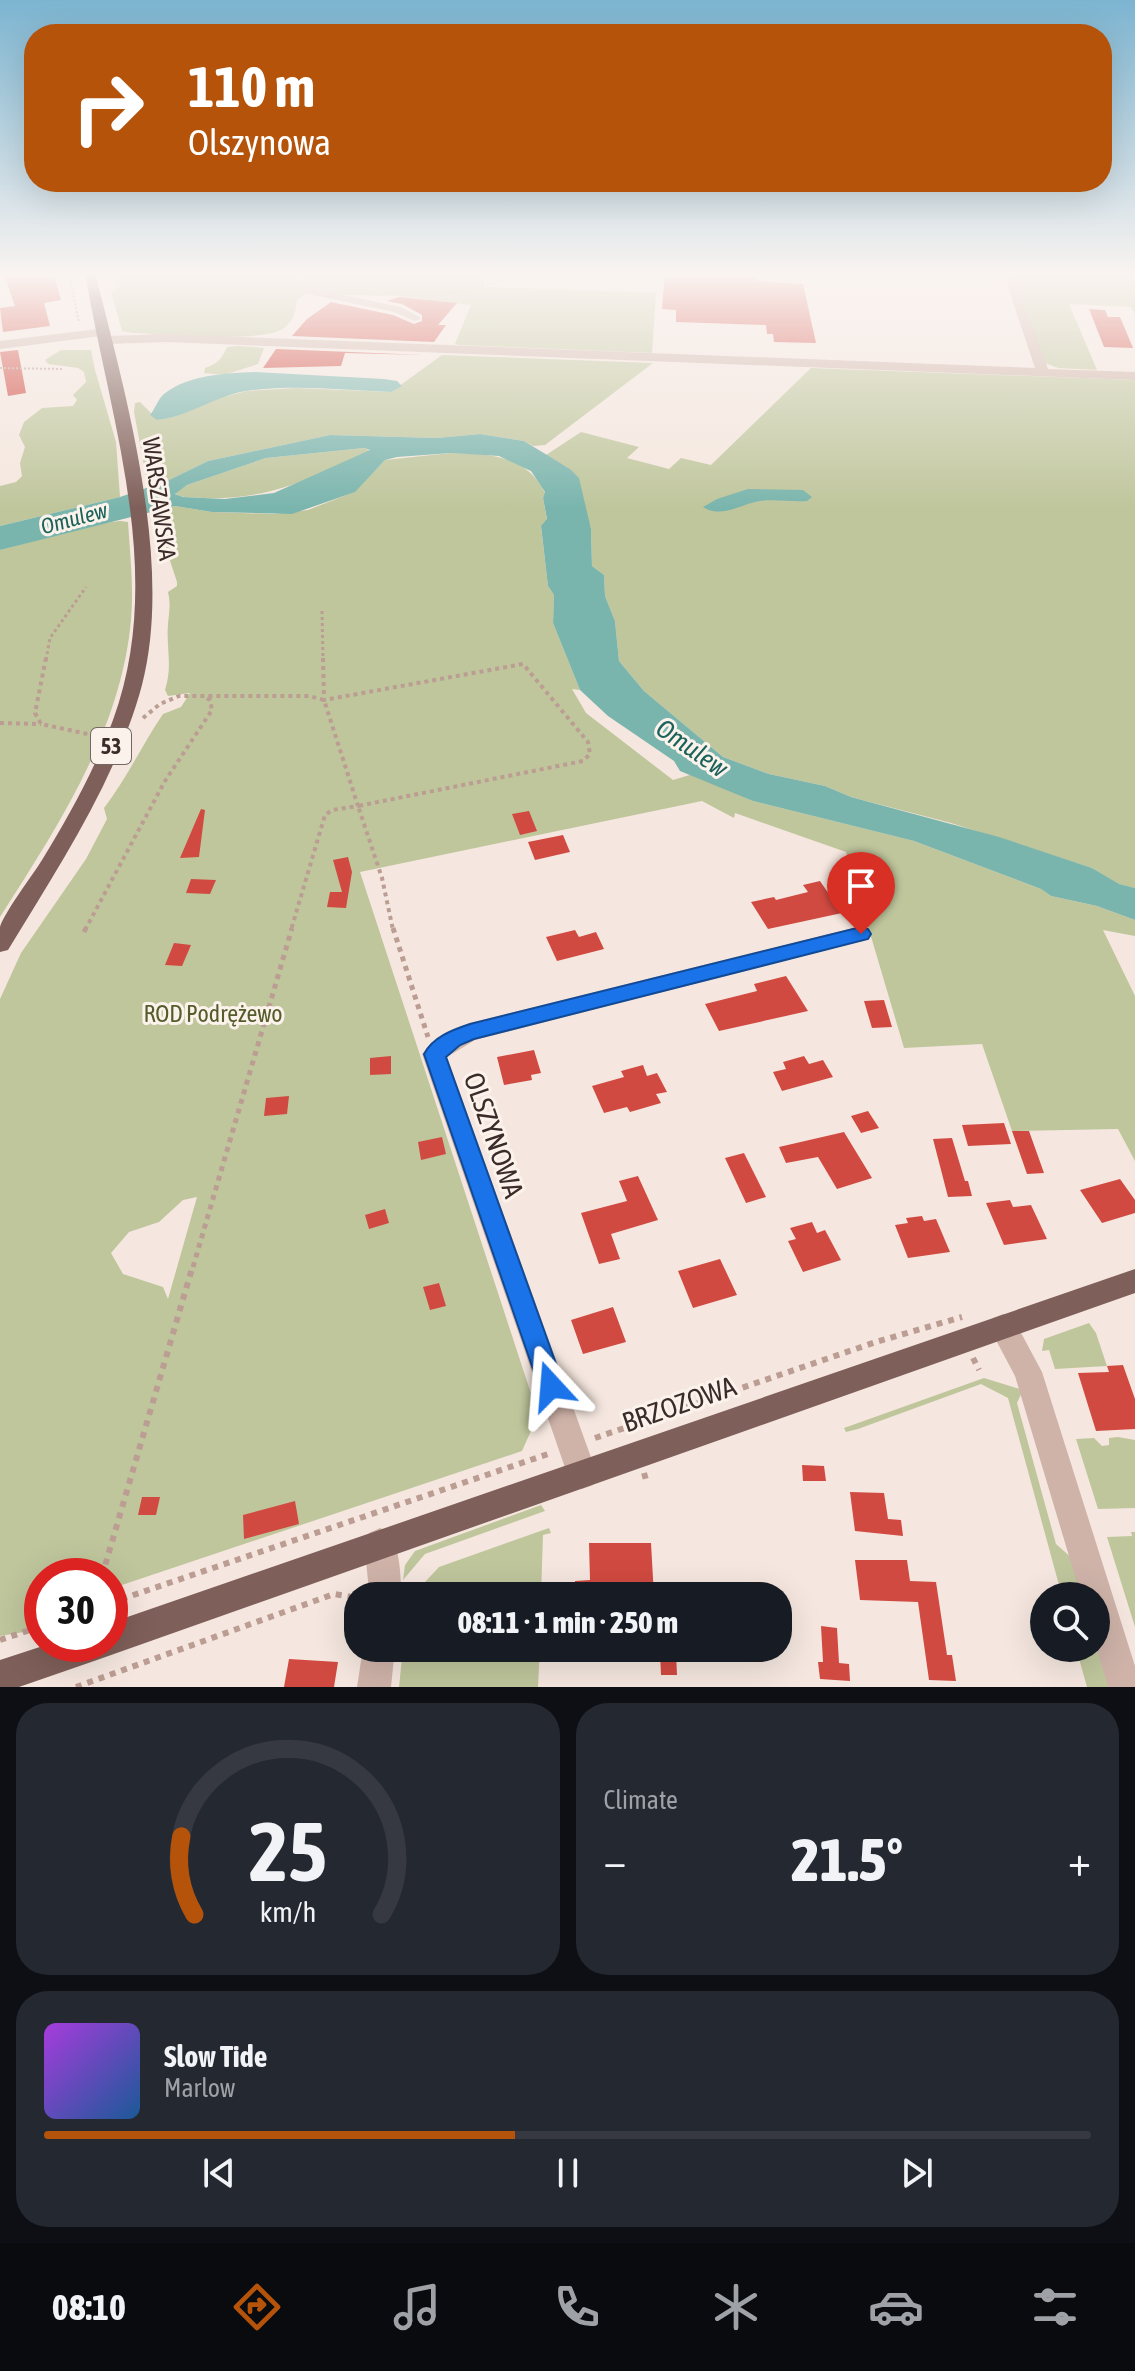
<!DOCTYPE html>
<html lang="en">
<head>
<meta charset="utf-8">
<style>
  :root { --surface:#171b24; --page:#242831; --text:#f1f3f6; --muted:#9ea1a6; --line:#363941; --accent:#b45309 }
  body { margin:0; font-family:"Asap Condensed",sans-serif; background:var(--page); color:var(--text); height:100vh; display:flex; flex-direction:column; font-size:30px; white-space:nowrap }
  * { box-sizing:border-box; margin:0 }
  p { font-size:26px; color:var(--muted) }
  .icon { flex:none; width:44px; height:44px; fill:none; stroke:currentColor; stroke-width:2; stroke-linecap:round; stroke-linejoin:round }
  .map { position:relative; height:1687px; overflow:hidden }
  .details { display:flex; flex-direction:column; gap:16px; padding:16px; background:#0d0f14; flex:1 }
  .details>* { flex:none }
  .guide { position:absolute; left:24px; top:24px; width:1088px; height:168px; border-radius:32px; box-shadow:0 8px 32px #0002; background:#b45309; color:#fff; overflow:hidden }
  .buttons { position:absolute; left:1030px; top:1582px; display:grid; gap:16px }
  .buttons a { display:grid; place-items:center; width:80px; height:80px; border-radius:50%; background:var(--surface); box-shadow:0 8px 32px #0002; font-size:40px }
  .speed { position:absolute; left:24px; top:1558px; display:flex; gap:16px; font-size:40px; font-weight:700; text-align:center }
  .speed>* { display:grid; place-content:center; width:104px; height:104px; border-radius:50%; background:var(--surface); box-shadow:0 8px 32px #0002; line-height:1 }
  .speed .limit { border:12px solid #d22; background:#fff; color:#111 }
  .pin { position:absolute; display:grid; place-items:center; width:68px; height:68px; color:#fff; margin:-82px -34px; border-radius:50% 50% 50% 0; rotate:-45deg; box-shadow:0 0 8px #0007 }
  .pin .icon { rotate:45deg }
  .me { position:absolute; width:88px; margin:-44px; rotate:341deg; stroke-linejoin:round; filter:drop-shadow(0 0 6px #0008) }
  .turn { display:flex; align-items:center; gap:28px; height:168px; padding:0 32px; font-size:36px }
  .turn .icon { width:104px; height:104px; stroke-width:2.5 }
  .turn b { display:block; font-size:56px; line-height:68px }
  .big { font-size:60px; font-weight:800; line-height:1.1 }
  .details .card { flex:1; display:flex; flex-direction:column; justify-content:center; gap:12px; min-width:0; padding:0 28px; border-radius:32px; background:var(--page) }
  .details .dial { align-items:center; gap:0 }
  .dial svg { height:208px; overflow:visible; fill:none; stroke:var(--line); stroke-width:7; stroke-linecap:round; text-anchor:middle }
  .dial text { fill:var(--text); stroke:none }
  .song { display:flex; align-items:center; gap:24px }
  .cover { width:96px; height:96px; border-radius:12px; background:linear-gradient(135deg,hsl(280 70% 55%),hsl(210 70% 35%)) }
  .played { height:8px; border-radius:4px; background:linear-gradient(90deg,var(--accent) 45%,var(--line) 45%) }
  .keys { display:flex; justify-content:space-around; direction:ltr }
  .heat { display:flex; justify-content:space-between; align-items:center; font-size:44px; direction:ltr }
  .details .tiles { flex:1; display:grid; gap:16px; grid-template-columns:1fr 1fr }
  .card:last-child { grid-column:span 2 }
  .trip { position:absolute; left:344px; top:1582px; width:448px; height:80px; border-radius:32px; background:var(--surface); box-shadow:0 8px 32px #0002; font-weight:800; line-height:80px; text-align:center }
  .dock { display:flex; height:128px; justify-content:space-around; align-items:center; background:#090b0e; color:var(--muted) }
  .dock .icon { width:56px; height:56px }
  .dock .selected { color:var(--accent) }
  .dock b { font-size:36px; color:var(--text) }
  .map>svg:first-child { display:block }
</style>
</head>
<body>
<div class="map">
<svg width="1135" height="1687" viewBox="0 0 1135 1687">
  <rect width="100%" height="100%" fill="#f5e7df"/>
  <path fill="#bfc69c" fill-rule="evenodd" d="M114,272H486L484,287L656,293L652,353L459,345L455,344L471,305L399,296L305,294L297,300C296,311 294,320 284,328C262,344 163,334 132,333L122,331L111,292L117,288Z
    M1010,272H1135V315L1131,307L1069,304L1097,370L1058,368L1045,363Z
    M239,346L264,348L258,364L224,375L204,373L205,368C217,364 222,359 227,347Z
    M61,350H91L95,370L116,442L120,497L0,526V486L16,482L22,476L20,463L25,447L19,435L24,422L42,408L73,406L77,400L73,395L86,382L84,372L78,368L48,364L45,360Z
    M442,355L653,363L545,445L533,446L524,441L480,434L437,438L330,435L208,461L167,481H147L134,412L135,403L140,402L158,420L176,416L214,399L247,391L296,388L391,392Z
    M811,368L1135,380V888L1118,884L1092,868L951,823L851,797L825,786L769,774L723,757L644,691L619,661L615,621L605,596L604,575L592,566L591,529L570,469L546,455L581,432L639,447L627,458L669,469L681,458L711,465Z
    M364,448L370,451C313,478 270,500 204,498C194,497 182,499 175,493L187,485L266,458Z
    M451,453C491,454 526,455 545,493L543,498L547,520L541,527L548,586L554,595L553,623L580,690L572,689L586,713L673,780L693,774L753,801L914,841L1041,889L1051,896L1097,906L1135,920V936L1103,930L1135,996V1161L1118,1129L1012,1131L982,1044L904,1048L846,852L735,813L734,818L702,801L360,872L538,1415L522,1451L110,1589V1576H42V1629L0,1636V999L21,953L86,859L107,819L104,808C127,778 142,745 163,714L181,707L190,693L168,696L165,690C173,665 166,649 168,624C169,612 171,605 168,592L177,586V582L156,518L161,511L175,506L212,512L275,514L308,510L354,492L385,460ZM197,1197L168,1299L163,1287L123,1274L111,1253L129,1232L159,1222L183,1200Z
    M120,521L128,522C130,555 134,587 131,620C121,731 58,826 0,917V550L96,524Z
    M1089,1323L1096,1333L1107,1366L1055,1369L1049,1350L1042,1351L1044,1339Z
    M984,1378L1023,1390L1017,1403L1056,1544L1074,1560L1084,1596H1062L1008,1398L981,1384L858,1429L846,1432L844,1428Z
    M1118,1437L1135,1440V1508L1098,1509L1076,1439L1094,1438L1102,1446L1109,1445V1438Z
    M541,1505L545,1511L425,1554L403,1580L405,1565L415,1551Z
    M549,1528L551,1533L543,1535L541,1596H412L439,1567Z
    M1131,1532H1135V1627L1107,1537L1132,1536Z
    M1096,1637L1110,1687H1087L1076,1648H1096Z
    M403,1648H540L538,1687H399Z"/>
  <path fill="#7ab5ad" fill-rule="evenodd" d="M255,372L384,379L397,381L402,386L391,392C343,390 294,384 246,391C215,396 188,417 157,420L150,415C155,409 158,399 164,394C187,375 226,373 255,372Z
    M480,434L524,441L570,469L579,478L591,529L592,566L604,575L605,596L615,621L619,661L644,691L723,757L769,774L825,786L851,797L999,837L1092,868L1119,884L1135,888V920L1097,906L1051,896L1041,889L914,841L753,801L680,771L674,761L608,716L580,690L553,623L554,595L548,586L541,526L547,519L543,498L545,492L531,471L499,456L451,453L397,457L385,460L355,492L292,514L212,512L175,506L0,550V526L120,497L167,481L208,461L330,435L437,438ZM364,448L370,450L274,493L225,499L183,497L175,494L187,485L266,458Z
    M748,489L803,490L812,497L807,501C791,502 776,499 760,501C740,504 722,519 703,507L717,499Z"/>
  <path fill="#d14a41" d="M3,272H53L61,300L44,303L50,326L3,332L0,308L15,306Z
    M665,272H756V281L803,284L816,343L774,342L773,334H767L766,325L676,322V310L662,309Z
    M399,297L457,303L438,325H446L434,342L292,336L307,319L331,302L393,315L414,324L422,321V315L402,304L387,301Z
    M1089,309L1105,310L1108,317H1120L1133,348L1104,347Z
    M276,349L424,355L345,353L341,366L263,368Z
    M18,350L26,393L8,396L0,352Z
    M201,809L205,810L199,857L180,858Z
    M529,811L537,831L520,835L512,814Z
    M563,835L570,852L535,860L528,842Z
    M348,857L352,872L346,908L327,907L330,892H342L333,860Z
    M191,879L216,880L210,894L186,893Z
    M820,881L842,913L768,929L751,902L774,897L776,900L808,892L803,885Z
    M575,930L579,937L596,932L604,949L557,961L546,937Z
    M174,943L191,945L182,966L165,965Z
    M786,976L808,1011L719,1031L705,1004L757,991L754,984Z
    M884,1000L892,1027L872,1028L864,1001Z
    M534,1050L541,1073L531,1075L532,1080L504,1085L497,1057Z
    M391,1056V1074L370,1075V1058Z
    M804,1056L809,1064L823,1060L833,1077L782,1091L773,1072L786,1069L783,1062Z
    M643,1065L647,1076L657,1073L667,1092L656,1094L661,1103L630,1112L627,1107L604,1113L592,1086L624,1077L621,1071Z
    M289,1096L287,1114L264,1116L266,1098Z
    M868,1111L879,1128L861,1133L851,1116Z
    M1004,1123L1011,1144L968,1146L962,1125Z
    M1012,1131H1029L1044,1173L1027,1174Z
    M844,1132L872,1178L837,1189L818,1157L786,1163L779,1147Z
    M442,1137L446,1154L421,1160L418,1142Z
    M952,1138L965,1181H968L972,1196L948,1197L933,1139Z
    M744,1153L766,1197L746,1203L725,1158Z
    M638,1176L658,1220L611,1234L620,1259L599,1264L581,1213L627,1201L619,1181Z
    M1120,1179L1135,1200V1213L1102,1223L1080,1190Z
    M1010,1200L1013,1207L1031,1205L1047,1239L1004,1245L986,1203Z
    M385,1209L389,1223L369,1229L365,1215Z
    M922,1216L924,1221L936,1219L950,1252L908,1258L895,1225L908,1223L906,1218Z
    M812,1222L817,1233L825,1230L841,1260L803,1272L788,1241L796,1239L790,1228Z
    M720,1259L737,1295L693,1308L678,1271Z
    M439,1283L446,1306L430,1310L423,1287Z
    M613,1307L626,1342L583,1354L571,1320Z
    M1123,1365L1135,1399V1429L1096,1431L1078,1373L1109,1372L1107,1366Z
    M802,1465L824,1466L826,1481H803Z
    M850,1492L884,1493L888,1519L901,1520L903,1536L855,1531Z
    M142,1497H160L156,1515H138Z
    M295,1501L299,1524L244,1539L243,1515Z
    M589,1543H651L654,1596H575V1581L590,1580Z
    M855,1560H907L910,1581L936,1582L947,1655H952L956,1681L929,1680L918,1602L860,1600Z
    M821,1626L837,1628L839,1663L849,1664L850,1681L820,1679L818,1662H823Z
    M660,1652L676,1653L677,1675H661Z
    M289,1659L338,1662L334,1687H284Z"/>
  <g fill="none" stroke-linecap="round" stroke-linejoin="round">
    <path stroke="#bb9d93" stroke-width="2" stroke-dasharray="2 2" stroke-linecap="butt" d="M69,272L79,323
      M387,293H451L511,279L566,272
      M0,368L63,369"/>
    <path stroke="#bb9d93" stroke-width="3" stroke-dasharray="3 3" stroke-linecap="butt" d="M322,611L323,660
      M46,660L50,638L86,587"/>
    <path stroke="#bb9d93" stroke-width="4" stroke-dasharray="4 4" stroke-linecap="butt" d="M46,658L35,713L41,724L97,736
      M323,658L324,700L523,664L588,742L590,754L583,761L358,806L382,878L393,930
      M143,718L160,704L179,696H309L324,700L358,806L332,810L325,815L291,930
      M0,723L41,724
      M85,930L165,781L212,710L210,700L205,697"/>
    <path stroke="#bb9d93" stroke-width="5" stroke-dasharray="5 5" stroke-linecap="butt" d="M393,928L428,1037
      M84,932L86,928
      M193,1267L292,928"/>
    <path stroke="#bb9d93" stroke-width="6" stroke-dasharray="6 6" stroke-linecap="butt" d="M973,1358L979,1370
      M595,1438L876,1342L962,1317
      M644,1473L647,1483
      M102,1576L193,1265
      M110,1603L551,1453
      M0,1640L42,1626
      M76,1687L334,1594L358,1598"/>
    <path fill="#cfb3a9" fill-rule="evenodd" d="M288,272H298L310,286L320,290L401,307L421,318L415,321L394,312L313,295L302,290Z
      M1003,272H1013L1048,369L1135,372V380L166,342L107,344L101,340L107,336L166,334L1035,368Z
      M105,328L111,332L109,335L0,349V341Z
      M861,926L869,929L872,934L869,939L475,1040L447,1057L597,1474L593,1485L582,1489L571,1485L422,1054L445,1033L470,1023Z
      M1003,1314L1013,1318L1042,1372L1135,1666V1687H1108L1096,1646V1596H1081L1015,1376L989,1327L993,1318Z
      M380,1528L391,1533C400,1554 401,1574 401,1596H369C369,1576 362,1551 369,1533Z
      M363,1648H395L391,1687H357Z"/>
    <path fill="#7f5f59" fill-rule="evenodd" d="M85,272H95C125,393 174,562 142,685C116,781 59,866 8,950L0,952C0,944 0,935 0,927C4,913 32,876 42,860C69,816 95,769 113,720C167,572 109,419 85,272Z
      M1135,1269V1293L97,1660L19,1687H0V1660L49,1644H110V1623Z"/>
  </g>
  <linearGradient id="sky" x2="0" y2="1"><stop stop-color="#7cb4d0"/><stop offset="0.54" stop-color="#faf4f1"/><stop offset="1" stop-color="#faf4f1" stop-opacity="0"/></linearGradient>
  <rect width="1135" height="508" fill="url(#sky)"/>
  <path fill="#1a73e8" stroke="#114b97" stroke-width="2" d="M861,927L868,929L871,934L868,939L474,1039L460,1045L446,1057L564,1386L560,1395L551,1398L542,1395L424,1054C433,1037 452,1030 470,1024Z"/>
  <g text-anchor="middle" stroke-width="6" stroke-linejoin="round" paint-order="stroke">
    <g font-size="22" font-style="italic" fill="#1a625a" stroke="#fcf2ec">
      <text transform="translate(74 518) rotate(-15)" y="8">Omulew</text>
    </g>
    <rect fill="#fcf2ec" stroke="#756764" stroke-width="2" x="91" y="728" width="40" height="36" rx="6"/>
    <g font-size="22" font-weight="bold" fill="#3b2c29">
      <text x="111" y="754">53</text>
    </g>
    <g font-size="24" fill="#3b2c29" stroke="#fcf2ec">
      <text transform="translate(159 499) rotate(82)" y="8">WARSZAWSKA</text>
    </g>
    <g font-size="24" fill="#535c2a" stroke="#fcf2ec">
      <text x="213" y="1022">ROD Podrężewo</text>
    </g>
    <g font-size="26" font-style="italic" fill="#1a625a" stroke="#fcf2ec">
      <text transform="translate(692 748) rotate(35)" y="9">Omulew</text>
    </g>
    <g font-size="28" fill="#3b2c29" stroke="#fcf2ec">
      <text transform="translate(494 1135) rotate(71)" y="10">OLSZYNOWA</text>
      <text transform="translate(679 1404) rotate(-19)" y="10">BRZOZOWA</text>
    </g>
  </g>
</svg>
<div class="buttons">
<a><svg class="icon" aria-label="search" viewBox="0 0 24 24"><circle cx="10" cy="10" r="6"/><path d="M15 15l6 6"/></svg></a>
</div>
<div class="speed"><div class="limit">30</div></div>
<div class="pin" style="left:861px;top:934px;background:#d93025"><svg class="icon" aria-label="arrive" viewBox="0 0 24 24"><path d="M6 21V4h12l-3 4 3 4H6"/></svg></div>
<svg class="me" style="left:551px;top:1386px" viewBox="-20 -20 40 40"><path d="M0-17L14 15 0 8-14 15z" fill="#1a73e8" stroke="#fff" stroke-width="4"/></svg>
<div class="trip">08:11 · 1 min · 250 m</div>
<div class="guide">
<div class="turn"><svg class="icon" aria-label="right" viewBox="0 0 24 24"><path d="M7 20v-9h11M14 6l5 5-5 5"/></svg><div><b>110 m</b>Olszynowa</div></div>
</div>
</div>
<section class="details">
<div class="tiles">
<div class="card dial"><svg viewBox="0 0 100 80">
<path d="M14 69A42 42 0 1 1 86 69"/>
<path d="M14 69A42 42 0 0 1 9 39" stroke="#b45309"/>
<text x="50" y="56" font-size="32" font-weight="700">25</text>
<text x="50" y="72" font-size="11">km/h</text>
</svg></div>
<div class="card"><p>Climate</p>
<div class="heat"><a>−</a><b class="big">21.5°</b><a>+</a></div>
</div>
<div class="card">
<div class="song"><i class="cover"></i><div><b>Slow Tide</b><p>Marlow</p></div></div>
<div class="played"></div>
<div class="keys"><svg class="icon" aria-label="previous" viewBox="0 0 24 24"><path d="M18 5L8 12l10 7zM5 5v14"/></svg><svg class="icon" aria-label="pause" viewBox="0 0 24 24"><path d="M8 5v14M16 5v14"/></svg><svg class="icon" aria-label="next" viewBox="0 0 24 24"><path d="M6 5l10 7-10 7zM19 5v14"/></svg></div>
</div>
</div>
</section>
<nav class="dock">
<b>08:10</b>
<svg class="icon selected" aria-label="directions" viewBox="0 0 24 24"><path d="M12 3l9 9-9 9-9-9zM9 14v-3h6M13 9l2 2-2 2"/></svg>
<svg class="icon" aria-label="music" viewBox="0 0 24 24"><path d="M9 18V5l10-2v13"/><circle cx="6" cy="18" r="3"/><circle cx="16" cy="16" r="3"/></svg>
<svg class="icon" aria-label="phone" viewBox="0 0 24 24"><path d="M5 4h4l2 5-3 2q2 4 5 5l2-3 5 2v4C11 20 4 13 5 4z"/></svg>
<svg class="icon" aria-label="climate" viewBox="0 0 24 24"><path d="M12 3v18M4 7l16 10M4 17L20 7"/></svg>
<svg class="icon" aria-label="car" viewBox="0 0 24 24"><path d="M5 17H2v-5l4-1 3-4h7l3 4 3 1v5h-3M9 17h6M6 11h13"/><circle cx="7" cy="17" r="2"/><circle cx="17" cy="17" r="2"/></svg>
<svg class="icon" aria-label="filters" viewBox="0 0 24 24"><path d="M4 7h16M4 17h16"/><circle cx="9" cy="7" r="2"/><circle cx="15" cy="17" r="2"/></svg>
</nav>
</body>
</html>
